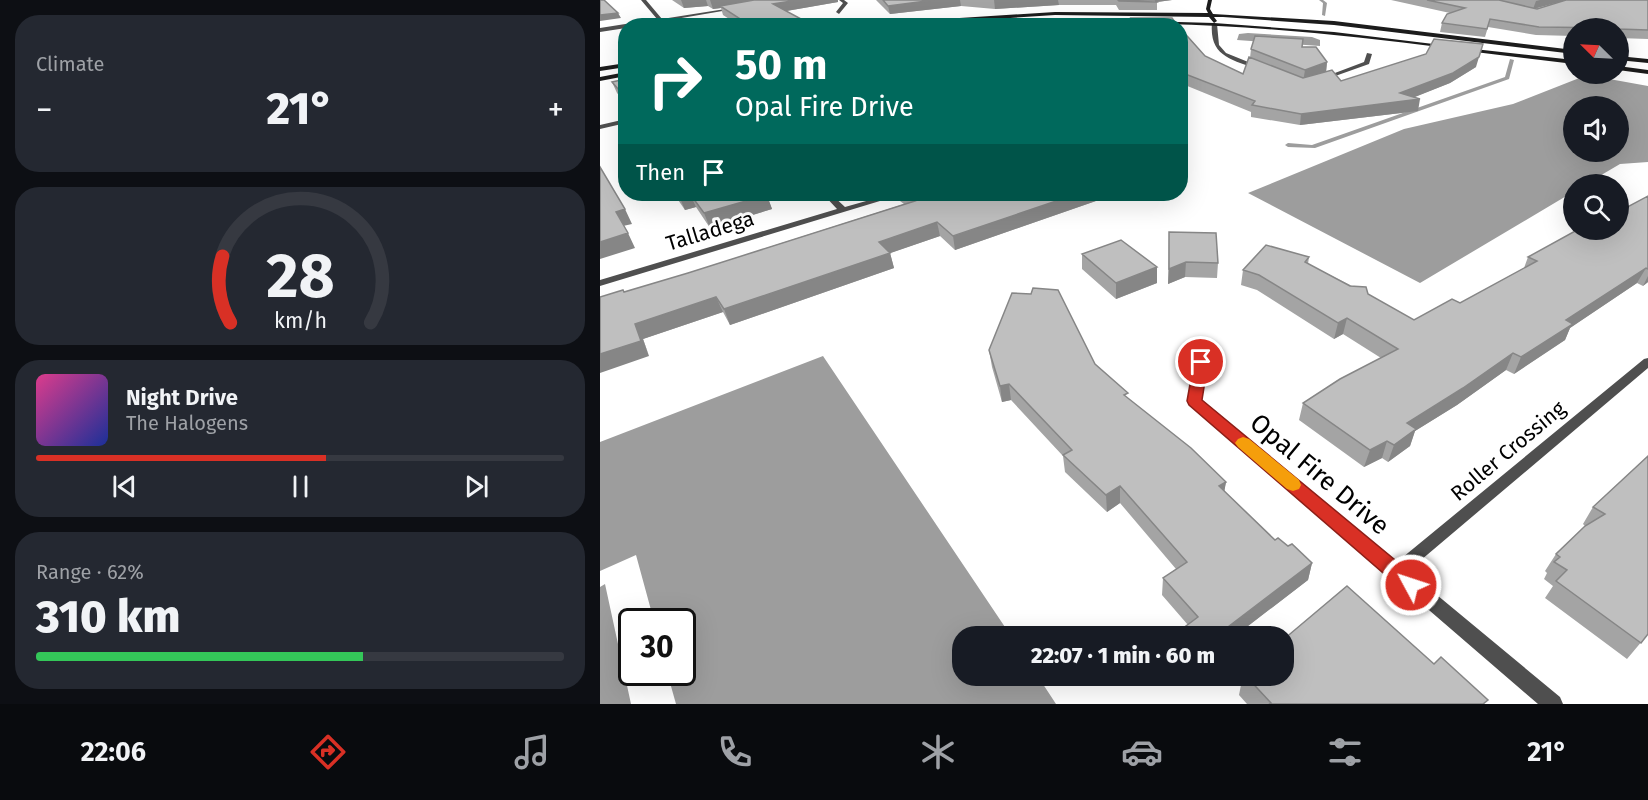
<!DOCTYPE html>
<html lang="en">
<head>
<meta charset="utf-8">
<style>
  :root { --surface:#171b24; --page:#242831; --text:#f1f3f6; --muted:#9ea1a6; --line:#363941; --accent:#d93025 }
  body { margin:0; font-family:"Fira Sans",sans-serif; background:var(--page); color:var(--text); height:100vh; display:flex; flex-direction:column; font-size:22px; white-space:nowrap }
  * { box-sizing:border-box; margin:0 }
  p { font-size:20px; color:var(--muted) }
  .icon { flex:none; width:33px; height:33px; fill:none; stroke:currentColor; stroke-width:2; stroke-linecap:round; stroke-linejoin:round }
  .map { position:relative; flex:1; overflow:hidden }
  .sheet { display:flex; flex-direction:column; gap:15px; padding:15px; background:#0d0f14; width:600px }
  .sheet>* { flex:none }
  .banner { position:absolute; left:18px; top:18px; width:570px; height:183px; border-radius:24px; box-shadow:0 6px 24px #0002; background:#00695c; color:#fff; overflow:hidden }
  .needle { width:39px; rotate:294deg }
  .controls { position:absolute; left:963px; top:18px; display:grid; gap:12px }
  .controls a { display:grid; place-items:center; width:66px; height:66px; border-radius:50%; background:var(--surface); box-shadow:0 6px 24px #0002; font-size:30px }
  .speed { position:absolute; left:18px; top:608px; display:flex; gap:12px; font-size:30px; font-weight:700; text-align:center }
  .speed>* { display:grid; place-content:center; width:78px; height:78px; border-radius:50%; background:var(--surface); box-shadow:0 6px 24px #0002; line-height:1 }
  .speed .limit { border:3px solid #111; border-radius:9px; background:#fff; color:#111 }
  .pin { position:absolute; display:grid; place-items:center; width:51px; height:51px; color:#fff; margin:-26px; border:3px solid #fff; border-radius:50%; box-shadow:0 2px 6px #0007 }
  .me { position:absolute; width:66px; margin:-33px; rotate:310deg; stroke-linejoin:round; filter:drop-shadow(0 0 4px #0008) }
  .turn { display:flex; align-items:center; gap:21px; height:126px; padding:0 18px; font-size:27px }
  .turn .icon { width:78px; height:78px; stroke-width:2.5 }
  .turn b { display:block; font-size:42px; line-height:51px }
  .then { display:flex; align-items:center; height:57px; padding:0 18px; background:#0003; gap:12px; font-size:22px }
  .big { font-size:45px; font-weight:800; line-height:1.1 }
  .sheet .widget { flex:1; display:flex; flex-direction:column; justify-content:center; gap:9px; min-width:0; padding:0 21px; border-radius:24px; background:var(--page) }
  .sheet .dial { align-items:center; gap:0 }
  .dial svg { height:156px; overflow:visible; fill:none; stroke:var(--line); stroke-width:7; stroke-linecap:round; text-anchor:middle }
  .dial text { fill:var(--text); stroke:none }
  .song { display:flex; align-items:center; gap:18px }
  .cover { width:72px; height:72px; border-radius:9px; background:linear-gradient(135deg,hsl(330 70% 55%),hsl(230 70% 35%)) }
  .played { height:6px; border-radius:3px; background:linear-gradient(90deg,var(--accent) 55%,var(--line) 55%) }
  .keys { display:flex; justify-content:space-around; direction:ltr }
  .heat { display:flex; justify-content:space-between; align-items:center; font-size:33px; direction:ltr }
  .charge { height:9px; border-radius:4px; background:linear-gradient(90deg,#34c759 62%,var(--line) 0) }
  .trip { position:absolute; left:352px; top:626px; width:342px; height:60px; border-radius:24px; background:var(--surface); box-shadow:0 6px 24px #0002; font-weight:800; line-height:60px; text-align:center }
  .tabs { display:flex; height:96px; justify-content:space-around; align-items:center; background:#090b0e; color:var(--muted) }
  .tabs .icon { width:42px; height:42px }
  .tabs .active { color:var(--accent) }
  .tabs b { font-size:27px; color:var(--text) }
  main { display:flex; flex:1; min-height:0 }
  .map>svg:first-child { display:block }
</style>
</head>
<body>
<main>
<section class="sheet">
<div class="widget"><p>Climate</p>
<div class="heat"><a>−</a><b class="big">21°</b><a>+</a></div>
</div>
<div class="widget dial"><svg viewBox="0 0 100 80">
<path d="M14 69A42 42 0 1 1 86 69"/>
<path d="M14 69A42 42 0 0 1 10 35" stroke="#d93025"/>
<text x="50" y="56" font-size="32" font-weight="700">28</text>
<text x="50" y="72" font-size="11">km/h</text>
</svg></div>
<div class="widget">
<div class="song"><i class="cover"></i><div><b>Night Drive</b><p>The Halogens</p></div></div>
<div class="played"></div>
<div class="keys"><svg class="icon" aria-label="previous" viewBox="0 0 24 24"><path d="M18 5L8 12l10 7zM5 5v14"/></svg><svg class="icon" aria-label="pause" viewBox="0 0 24 24"><path d="M8 5v14M16 5v14"/></svg><svg class="icon" aria-label="next" viewBox="0 0 24 24"><path d="M6 5l10 7-10 7zM19 5v14"/></svg></div>
</div>
<div class="widget"><p>Range · 62%</p><b class="big">310 km</b><div class="charge"></div></div>
</section>
<div class="map">
<svg width="1048" height="704" viewBox="0 0 1048 704">
  <rect width="100%" height="100%" fill="#fff"/>
  <path fill="#9d9d9d" fill-rule="evenodd" d="M648,33L712,37L720,40V46L637,40L639,34Z
    M987,75L1048,86V162L1020,164L986,184H974L973,192L820,283L648,193L804,129L913,104ZM974,106H1018V152H974Z
    M223,356L411,636H363V675H437L456,704H76L67,672H82V621H54L36,555L0,571V442Z
    M5,584L31,704H0V587Z"/>
  <g fill="none" stroke-linecap="round" stroke-linejoin="round">
    <path fill="#9d9d9d" fill-rule="evenodd" d="M719,0H723L727,3L725,16L722,15L723,3Z
      M910,59L914,60L909,79L715,148L688,147L685,145L688,143L712,145L905,77Z"/>
    <path fill="#4f4f4f" fill-rule="evenodd" d="M41,0H46L62,19L138,7L140,8L64,21L66,23L63,25L59,22L26,26V28L0,32V28L57,19Z
      M239,0H244L248,3L239,14L236,12L243,3Z
      M612,23L617,24L619,45L626,53L663,68V70H659C632,59 609,57 612,23Z
      M767,53L772,54L769,64L724,80L719,79L764,62Z
      M26,119V123L0,129V125Z
      M223,194H231L245,207L291,194H303L0,286V280L237,209Z
      M601,358L607,362L602,400L797,562L1044,359L1048,358V368L808,571L960,697L963,704H938L590,404L588,401L595,362Z"/>
    <path fill="#1c1c1c" fill-rule="evenodd" d="M608,0H612L610,9L613,14L734,21L974,50V54L734,25L623,17H614L617,21L614,23L734,32L850,46L847,48C753,36 659,26 564,24C506,22 449,26 391,26L450,21L507,20L614,23L609,17L455,15L287,26L344,19L455,12L608,13L606,9Z
      M865,48L974,60V64L867,51Z
      M1018,56L1048,59V63L1018,60Z
      M26,63V67L0,71V67Z
      M1018,66L1048,70V74L1018,70Z
      M26,72V76L0,81V77Z"/>
  </g>
  <path fill="#a4a4a4" fill-rule="evenodd" d="M72,0H238V2L186,11L214,26H140L123,15L121,8L113,9L108,6L84,8Z
    M276,0H572L557,2V10H519L516,5H459L395,9L361,6L290,14Z
    M791,0H1048V39L1018,38V28H974V36L936,35L888,27L885,37L840,32L842,23L850,13ZM965,0L937,9H934Z
    M531,18L578,26H531Z
    M580,28L605,56L643,74L650,58L651,49L702,47L727,62L726,71L741,81L876,67L850,83L814,97L818,111L700,125L651,117V112L580,83Z
    M26,79V104L17,93L12,82Z
    M74,194H166L172,209L110,228L96,207L85,210Z
    M295,194H516L355,250L340,236L290,253L294,268L130,325L123,312L43,339L49,356L24,292L88,273L304,204L296,198Z
    M1048,196V282L1043,286L1037,283L970,328L965,340L914,374L906,370L857,405L815,431L810,446L788,462L782,458L764,467L699,420L703,403L781,358L743,334L734,339L657,290L641,285L643,270L709,257L708,264L768,294L814,320L860,303L924,268L928,257L1018,230Z
    M569,232L618,263L617,278L585,277L568,284Z
    M482,254L557,267V283L516,299L482,269Z
    M389,350L495,364L528,399L626,482L624,491L675,540L688,546L712,563L708,580L635,636H577L578,632L588,625L562,595L563,578L576,569L520,503L507,512L465,472L463,456L411,400L402,402L392,367Z
    M1048,456V634L1027,659L945,598L953,586L944,579L947,573L945,571L956,554L985,526L983,524L993,507Z
    M834,664L885,704H647L639,695L643,675H684Z"/>
  <path fill="#868686" d="M81,0H106L108,6L84,8Z
    M110,0H169L120,6L121,8L113,9Z
    M198,0H238V2L175,13L173,4Z
    M334,0H360L361,6L290,14L288,6Z
    M394,0H458L459,5L395,9Z
    M551,0H572L557,2Z
    M940,0H967L933,9L936,1Z
    M18,13L21,18L0,21V15Z
    M879,57L876,67L850,83L805,101L820,99L818,111L700,125L701,114L800,93Z
    M727,62L726,73L703,82L705,70Z
    M88,194H90L96,207L85,210L79,196Z
    M477,194H516L355,250L353,236Z
    M167,195L172,209L110,228L104,213Z
    M25,209L32,224L23,226L16,212Z
    M337,222L340,236L282,256L279,242Z
    M28,233L35,248L0,259V242Z
    M290,253L294,268L130,325L124,309Z
    M586,262L585,277L568,284L569,269Z
    M557,267V283L516,299V283Z
    M1046,268L1037,283L970,328L965,340L914,374L921,357L966,320Z
    M1048,276V282L1043,286Z
    M116,297L123,312L43,339L49,356L0,373V354L35,324Z
    M747,318L743,334L734,339L738,323Z
    M913,353L906,370L857,405L815,431L810,446L788,462L794,445L807,423Z
    M409,384L411,400L402,402L400,386Z
    M787,441L782,458L764,467L770,450Z
    M626,482L623,499L619,486Z
    M520,486V503L507,512L506,495Z
    M712,563L708,580L635,636H616Z"/>
  <path fill="#bfbfbf" stroke="#868686" stroke-width="1.5" d="M0,0H4L18,13L0,15Z
    M154,0H198L173,4L214,26H151L120,6Z
    M283,0H334L288,6Z
    M518,0H555L557,2L519,1Z
    M827,0H899L937,9L966,0H1048V30L1018,29V28L939,27L890,19L887,29L842,23L847,14L865,8Z
    M531,18H572L578,26H537Z
    M580,28L605,56L643,74L649,57L703,78L732,70L741,81L826,54L834,39L883,44L879,57L853,73L800,93L820,99L701,114L652,105L655,101L580,72Z
    M655,36L703,39L702,47H716L727,62L705,70L651,49Z
    M26,79V98L12,82Z
    M0,167L25,209L16,212L28,233L0,242Z
    M77,194H88L79,196Z
    M90,194H166L167,195L104,213Z
    M305,194H477L353,236L337,222L279,242L290,253L124,309L116,297L35,324L41,341L0,354V297L23,290L24,292L88,273L315,201Z
    M1048,196V269L1046,268L966,320L973,324L921,357L913,353L863,388L807,423L816,429L794,445L787,441L770,450L703,403L740,379L798,349L747,318L738,323L659,275L643,270L666,245L709,257L705,262L750,286L766,287L768,294L814,320L852,299L860,303L937,261L928,257L977,230H1018V212Z
    M569,232L616,233L618,263L586,262L569,269Z
    M521,240L557,267L516,283L482,254Z
    M433,288L458,290L495,364L528,393L524,395L591,448L626,482L619,486L675,540L678,538L688,546L692,544L712,563L616,636H581L578,632L598,617L563,578L587,562L520,486L506,495L463,455L472,450L409,384L400,386L389,350L412,293L431,294Z
    M1048,456V634L1041,643L956,581L967,570L954,562L960,557L956,554L985,526L1005,514L993,507Z
    M747,586L834,664L841,657L888,700L883,704H669L671,703L645,675H684V639Z"/>
  <path fill="#d93025" stroke="#8d1f18" stroke-width="1.5" d="M601,357L608,362L602,400L818,579L821,585L818,591L811,593L804,591L589,405L587,401L594,362Z"/>
  <path fill="#f59e0b" d="M643,437L649,439L699,480L701,485L699,489L693,491L687,489L638,447L635,443L638,439Z"/>
  <g text-anchor="middle" stroke-width="6" stroke-linejoin="round" paint-order="stroke">
    <g font-size="21" fill="#000" stroke="#fff">
      <text transform="translate(110 231) rotate(-17)" y="7">Talladega</text>
      <text transform="translate(908 451) rotate(-40)" y="7">Roller Crossing</text>
    </g>
    <g font-size="26" fill="#000" stroke="#fff">
      <text transform="translate(720 474) rotate(40)" y="9">Opal Fire Drive</text>
    </g>
  </g>
</svg>
<div class="controls">
<a><svg class="needle" viewBox="-14 -14 28 28"><path d="M0-13l5 13h-10z" fill="#e53935"/><path d="M0 13l5-13h-10z" fill="#9ea1a6"/></svg></a>
<a><svg class="icon" aria-label="sound" viewBox="0 0 24 24"><path d="M4 9h4l5-4v14l-5-4H4zM17 9q2 3 0 6"/></svg></a>
<a><svg class="icon" aria-label="search" viewBox="0 0 24 24"><circle cx="10" cy="10" r="6"/><path d="M15 15l6 6"/></svg></a>
</div>
<div class="speed"><div class="limit">30</div></div>
<div class="pin" style="left:601px;top:362px;background:#d93025"><svg class="icon" aria-label="arrive" viewBox="0 0 24 24"><path d="M6 21V4h12l-3 4 3 4H6"/></svg></div>
<svg class="me" style="left:811px;top:585px" viewBox="-20 -20 40 40"><circle r="17" fill="#d93025" stroke="#fff" stroke-width="3"/><path d="M0-11L8 9 0 5-8 9z" fill="#fff"/></svg>
<div class="trip">22:07 · 1 min · 60 m</div>
<div class="banner">
<div class="turn"><svg class="icon" aria-label="right" viewBox="0 0 24 24"><path d="M7 20v-9h11M14 6l5 5-5 5"/></svg><div><b>50 m</b>Opal Fire Drive</div></div>
<div class="then">Then<svg class="icon" aria-label="arrive" viewBox="0 0 24 24"><path d="M6 21V4h12l-3 4 3 4H6"/></svg></div>
</div>
</div>
</main>
<nav class="tabs">
<b>22:06</b>
<svg class="icon active" aria-label="directions" viewBox="0 0 24 24"><path d="M12 3l9 9-9 9-9-9zM9 14v-3h6M13 9l2 2-2 2"/></svg>
<svg class="icon" aria-label="music" viewBox="0 0 24 24"><path d="M9 18V5l10-2v13"/><circle cx="6" cy="18" r="3"/><circle cx="16" cy="16" r="3"/></svg>
<svg class="icon" aria-label="phone" viewBox="0 0 24 24"><path d="M5 4h4l2 5-3 2q2 4 5 5l2-3 5 2v4C11 20 4 13 5 4z"/></svg>
<svg class="icon" aria-label="climate" viewBox="0 0 24 24"><path d="M12 3v18M4 7l16 10M4 17L20 7"/></svg>
<svg class="icon" aria-label="car" viewBox="0 0 24 24"><path d="M5 17H2v-5l4-1 3-4h7l3 4 3 1v5h-3M9 17h6M6 11h13"/><circle cx="7" cy="17" r="2"/><circle cx="17" cy="17" r="2"/></svg>
<svg class="icon" aria-label="filters" viewBox="0 0 24 24"><path d="M4 7h16M4 17h16"/><circle cx="9" cy="7" r="2"/><circle cx="15" cy="17" r="2"/></svg>
<b>21°</b>
</nav>
</body>
</html>
